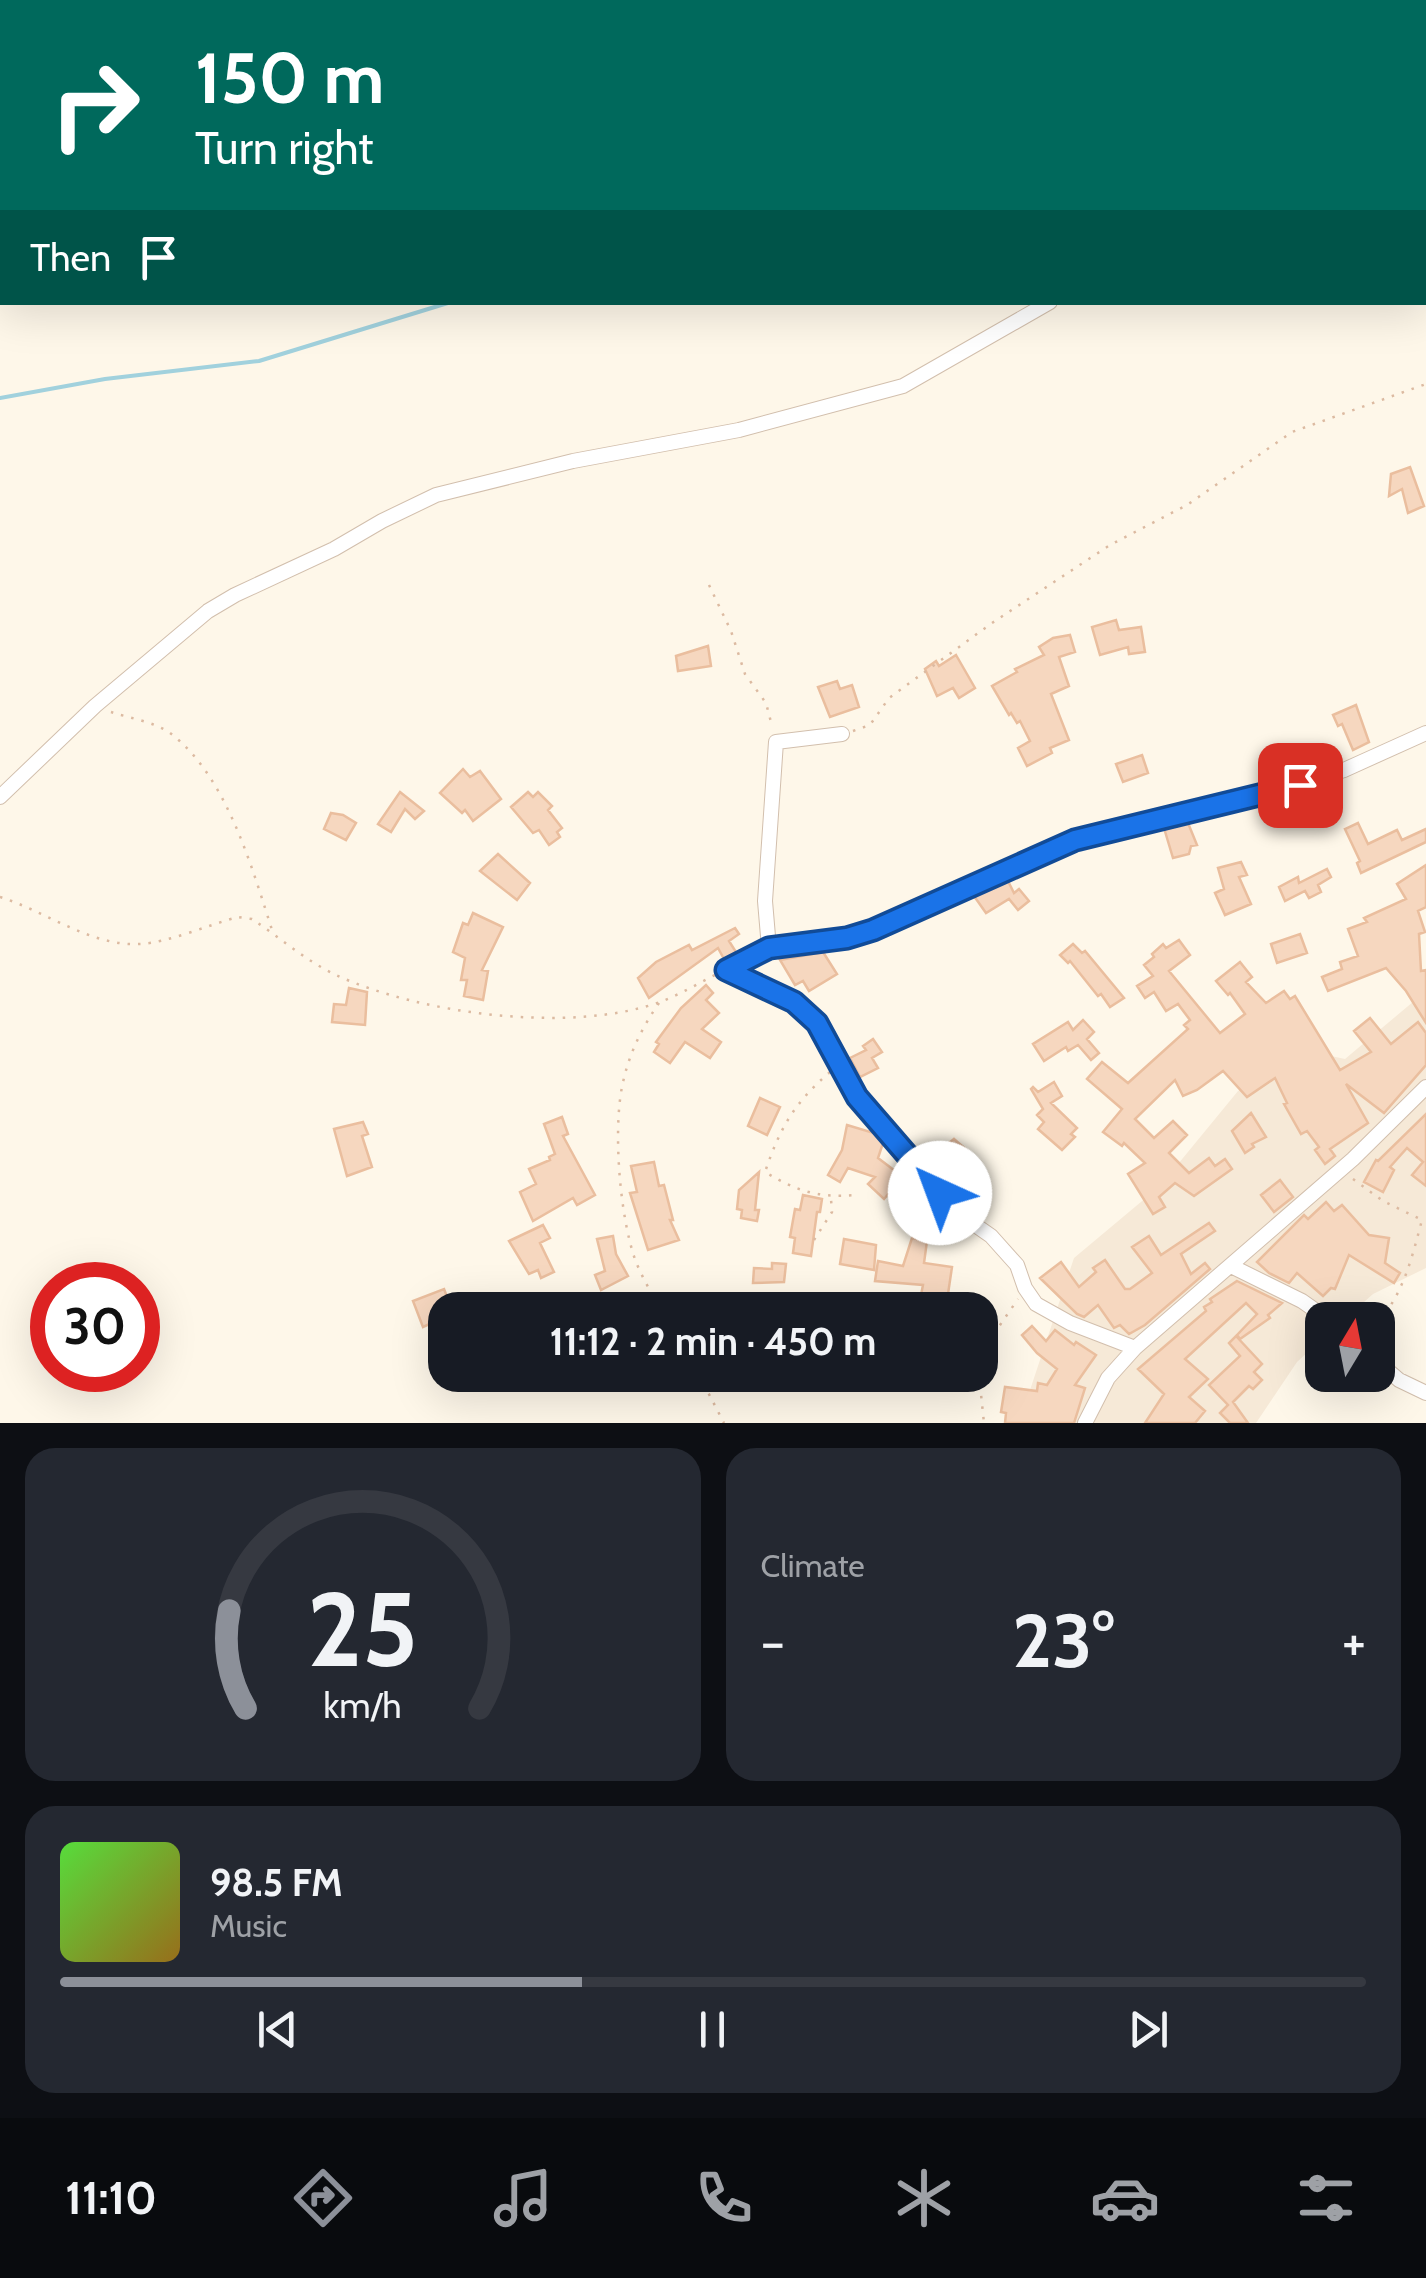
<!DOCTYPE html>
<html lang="en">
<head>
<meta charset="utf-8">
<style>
  :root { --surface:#171b24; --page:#242831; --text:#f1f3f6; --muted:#9ea1a6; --line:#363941; --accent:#8c9099 }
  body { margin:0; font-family:Cabin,sans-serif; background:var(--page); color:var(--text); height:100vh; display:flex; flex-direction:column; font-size:38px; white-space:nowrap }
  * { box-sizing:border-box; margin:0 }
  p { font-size:32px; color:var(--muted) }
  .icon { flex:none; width:55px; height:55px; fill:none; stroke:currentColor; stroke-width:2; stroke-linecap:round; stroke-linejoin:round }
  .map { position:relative; height:1423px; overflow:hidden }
  .sheet { display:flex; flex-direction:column; gap:25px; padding:25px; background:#0d0f14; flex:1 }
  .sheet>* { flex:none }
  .guide { position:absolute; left:0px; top:0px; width:1428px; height:305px; box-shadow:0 10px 40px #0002; background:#00695c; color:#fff; overflow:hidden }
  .needle { width:65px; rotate:10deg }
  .fabs { position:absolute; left:1305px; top:1302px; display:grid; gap:20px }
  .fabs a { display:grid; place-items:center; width:90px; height:90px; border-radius:20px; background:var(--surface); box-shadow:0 10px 40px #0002; font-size:50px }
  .speed { position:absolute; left:30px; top:1262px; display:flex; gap:20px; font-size:50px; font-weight:700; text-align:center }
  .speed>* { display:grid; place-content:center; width:130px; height:130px; border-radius:50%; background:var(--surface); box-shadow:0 10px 40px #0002; line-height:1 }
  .speed .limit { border:15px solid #d22; background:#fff; color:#111 }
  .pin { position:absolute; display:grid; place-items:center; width:85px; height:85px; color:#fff; margin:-42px; border-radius:20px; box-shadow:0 5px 15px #0006 }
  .me { position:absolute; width:110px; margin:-55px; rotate:317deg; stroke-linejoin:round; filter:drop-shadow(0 0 8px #0008) }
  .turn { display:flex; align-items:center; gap:35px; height:210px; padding:0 30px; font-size:45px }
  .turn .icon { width:130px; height:130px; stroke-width:2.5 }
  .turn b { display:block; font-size:70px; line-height:85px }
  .then { display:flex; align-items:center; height:95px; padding:0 30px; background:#0003; gap:20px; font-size:38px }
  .big { font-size:75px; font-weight:800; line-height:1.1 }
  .sheet .card { flex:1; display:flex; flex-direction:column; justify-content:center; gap:15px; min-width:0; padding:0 35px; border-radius:30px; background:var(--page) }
  .sheet .dial { align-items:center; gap:0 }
  .dial svg { height:260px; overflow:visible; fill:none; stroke:var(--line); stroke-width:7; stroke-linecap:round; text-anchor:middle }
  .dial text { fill:var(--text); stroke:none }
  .song { display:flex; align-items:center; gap:30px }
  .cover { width:120px; height:120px; border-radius:15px; background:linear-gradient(135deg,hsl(110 70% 55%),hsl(40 70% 35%)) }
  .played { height:10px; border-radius:5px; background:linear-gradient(90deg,var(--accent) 40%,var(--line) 40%) }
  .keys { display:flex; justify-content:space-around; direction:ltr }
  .heat { display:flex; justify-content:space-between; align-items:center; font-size:55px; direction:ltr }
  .sheet .tiles { flex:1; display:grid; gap:25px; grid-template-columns:1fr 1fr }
  .card:last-child { grid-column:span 2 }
  .trip { position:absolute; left:428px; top:1292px; width:570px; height:100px; border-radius:30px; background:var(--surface); box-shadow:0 10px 40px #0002; font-weight:800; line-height:100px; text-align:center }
  .dock { display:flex; height:160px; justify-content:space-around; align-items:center; background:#090b0e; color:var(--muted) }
  .dock .icon { width:70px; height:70px }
  .dock .on { color:var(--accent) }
  .dock b { font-size:45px; color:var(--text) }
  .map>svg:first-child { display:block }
</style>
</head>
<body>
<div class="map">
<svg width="1426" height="1423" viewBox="0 0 1426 1423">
  <rect width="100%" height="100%" fill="#fef7e9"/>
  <path fill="#f6e9d7" d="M1426,991V1268L1373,1294L1344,1320H1322V1339L1297,1362L1256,1423H1019L1074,1258L1160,1186L1238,1091L1303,1050L1345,1059Z"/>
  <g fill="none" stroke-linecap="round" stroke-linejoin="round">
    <path stroke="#a1d1dd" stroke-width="4" d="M1318,2L1323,0
      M0,398L105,379L259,361L451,302"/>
  </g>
  <path fill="#f6d7bf" stroke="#eabe9e" stroke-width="2.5" d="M1410,467L1424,506L1408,513L1402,489L1389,496L1391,474Z
    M1116,620L1119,630L1141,627L1145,652L1129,654L1128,647L1100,655L1092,627Z
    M1070,635L1075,652L1059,657L1069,686L1051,694L1069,740L1050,748L1052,753L1027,766L1018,748L1030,741L1020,721L1017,723L1011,713L1009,715L992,686L1017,672L1015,669L1044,655L1039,647L1053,638Z
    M708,646L711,666L678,671L676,656Z
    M956,655L975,688L959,698L953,688L937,696L925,669L936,661L939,666Z
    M837,681L840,689L852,685L859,707L830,717L818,687Z
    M1356,705L1369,742L1353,750L1342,724L1338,726L1333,715Z
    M1142,755L1148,773L1123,782L1116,764Z
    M463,769L470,777L480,771L501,799L473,821L465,810L462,813L440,793Z
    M400,792L424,811L415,819L405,809L391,832L378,824Z
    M528,792L533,797L538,792L552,806L548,810L562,828L557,832L560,837L549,845L539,830L533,833L511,807Z
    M331,813L343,815L356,823L346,840L324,829Z
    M1188,823L1197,845L1191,846L1189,854L1173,858L1164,828Z
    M1358,823L1368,844L1397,830L1402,840L1426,829V842L1361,873L1357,863L1360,861L1345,829Z
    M498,854L530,883L517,900L480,871Z
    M1241,862L1247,875L1239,877L1251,904L1225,915L1215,893L1224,889L1218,868Z
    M1426,865V907L1418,911L1425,932L1419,934L1421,971L1426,970V1023L1406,991L1386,968L1328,991L1322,977L1342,969L1340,962L1358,956L1348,929L1367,922L1364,918L1406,899L1397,884Z
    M1327,869L1331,877L1318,885L1321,892L1309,898L1305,891L1285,901L1279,887L1298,877L1299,883Z
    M1008,881L1014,893L1019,889L1029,901L1018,910L1009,899L986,913L974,896Z
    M473,913L503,927L482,970L488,971L483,1000L464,996L467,980H461L465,958L453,952L463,923L468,925Z
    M735,928L739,934L729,941L736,952L724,959L718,948L649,998L638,978L656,962L689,945L692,950Z
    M1300,934L1307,953L1277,963L1271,944Z
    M1179,940L1190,955L1169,971L1220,1033L1245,1014L1230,993L1228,995L1216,981L1240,962L1252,977L1246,982L1266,1003L1284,991L1290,999L1295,996L1340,1070L1371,1052L1354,1031L1370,1018L1391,1044L1418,1022L1426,1033V1065L1384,1113L1346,1084L1368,1123L1330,1149L1335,1156L1325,1164L1315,1150L1319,1147L1307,1131L1301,1134L1284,1104L1287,1103L1275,1078L1247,1097L1223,1071L1197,1090L1183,1096L1175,1080L1135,1119L1154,1138L1173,1121L1187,1135L1169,1153L1189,1173L1209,1158L1215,1166L1225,1159L1232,1169L1194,1196L1175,1183L1159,1197L1165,1207L1153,1214L1128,1174L1145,1163L1124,1143L1122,1146L1103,1132L1122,1109L1087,1079L1102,1062L1128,1083L1188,1029L1184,1025L1190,1020L1178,1004L1166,1011L1154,992L1145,998L1137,986L1153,976L1144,965L1154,957L1152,954L1163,944L1166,948Z
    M1073,944L1082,953L1085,951L1124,998L1110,1007L1101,994L1098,996L1070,961L1068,963L1060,955Z
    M823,952L837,974L809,991L803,981L795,985L780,960Z
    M706,985L713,993L706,1000L719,1013L702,1029L721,1042L710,1058L685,1042L670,1063L654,1052L659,1044L656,1042L681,1008Z
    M349,988L367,992L365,1025L332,1022L334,1004L346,1005Z
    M1083,1020L1094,1032L1087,1039L1099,1053L1091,1060L1078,1045L1068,1051L1066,1047L1044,1061L1033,1044L1068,1022L1073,1030Z
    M873,1039L882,1052L872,1058L878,1068L860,1077L850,1058L866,1050L863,1046Z
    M1054,1082L1062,1096L1051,1103L1077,1128L1071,1134L1075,1137L1062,1150L1038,1129L1044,1122L1037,1115L1043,1109L1031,1089L1033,1087L1038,1092Z
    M760,1098L780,1107L767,1135L748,1126Z
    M1251,1113L1266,1137L1252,1144L1254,1147L1245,1153L1232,1131Z
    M1426,1114V1186L1412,1175L1423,1162L1407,1148L1390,1167L1394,1170L1383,1192L1364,1182L1376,1160L1378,1161Z
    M562,1117L568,1134L563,1136L595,1195L577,1205L573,1198L533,1221L520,1192L536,1184L529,1169L550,1160L549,1157L555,1154L544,1124Z
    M363,1122L368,1134L362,1136L372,1167L347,1176L334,1129Z
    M847,1125L874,1133L883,1143L878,1158L903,1177L884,1199L868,1184L875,1177L848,1168L840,1182L828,1175L842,1150Z
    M954,1139L968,1151L944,1177L930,1159Z
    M654,1162L659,1186L664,1185L673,1220H670L679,1240L648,1250L630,1193L637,1192L631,1166Z
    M979,1169L990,1191L980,1196L983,1200L972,1210L950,1183Z
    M759,1172L755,1210H759L757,1221L741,1218L742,1210L737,1209L739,1190Z
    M1280,1180L1293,1197L1274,1212L1261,1195Z
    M803,1195L822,1199L820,1212H817L811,1256L793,1253L795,1238L790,1237L795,1209L800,1210Z
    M1326,1202L1334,1211L1342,1205L1369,1235L1389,1238L1385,1263L1400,1273L1394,1283L1349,1255L1335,1289L1331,1288L1323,1296L1297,1273L1289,1283L1269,1273L1257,1262L1304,1215L1308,1219Z
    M1209,1223L1215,1231L1181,1254L1191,1274L1205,1263L1210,1269L1145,1325L1129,1334L1120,1325L1114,1328L1098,1305L1084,1317L1077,1314L1040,1278L1061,1262L1079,1287L1096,1272L1093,1268L1105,1260L1125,1289H1130L1152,1273L1132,1247L1149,1236L1161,1255Z
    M543,1225L550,1238L540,1243L554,1272L541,1278L538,1270L529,1274L509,1241Z
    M613,1236L616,1254L628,1276L601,1290L595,1275L605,1271L597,1239Z
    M912,1238L927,1241L924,1263L952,1267L948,1294L958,1296L956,1310H918L923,1285L875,1281L878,1261L903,1266Z
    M844,1239L876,1245L874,1270L840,1264Z
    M772,1263L786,1264L784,1282L753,1283L754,1268L772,1269Z
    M1237,1281L1282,1303L1268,1315L1270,1318L1240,1339L1237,1335L1257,1314L1246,1303L1185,1359L1208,1379L1189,1397L1205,1411L1195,1423H1145L1164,1394L1138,1369L1206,1311L1204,1307L1212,1302L1210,1299Z
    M444,1289L452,1310H445V1317L423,1327L413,1301Z
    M1032,1326L1046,1341L1055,1330L1074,1345L1076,1342L1096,1355L1075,1385L1085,1388L1074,1423H1005L1006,1413L1001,1412L1005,1387L1037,1391L1038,1383L1047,1385L1057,1369L1037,1353L1022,1335Z
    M1236,1336L1262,1364L1254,1372L1262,1380L1253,1389L1249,1386L1233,1402L1248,1423H1230L1220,1413L1228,1405L1209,1385L1240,1356L1229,1343Z"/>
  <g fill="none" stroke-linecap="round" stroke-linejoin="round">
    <g stroke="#d2bfad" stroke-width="16">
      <path id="minor" d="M651,2L654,0
        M757,2L760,0
        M0,185L2,186
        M1425,236H1426
        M0,797L95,706L208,611L235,595L334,549L382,521L436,495L573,461L739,430L903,386L1050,302
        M769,948L765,901L776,742L842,734
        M726,970L769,948L847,938L873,930L1075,839L1299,785L1344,770L1426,733
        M726,970L794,1002L817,1023L857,1097L958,1213L991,1236L1017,1265L1025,1288L1036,1304L1070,1323L1135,1348
        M1231,1266L1302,1301L1329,1320
        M1378,1362L1399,1380L1426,1393
        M1085,1423L1108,1378L1135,1348L1353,1159L1426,1087"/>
    </g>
    <path stroke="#dcbaa1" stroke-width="2.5" stroke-dasharray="2.5 8" stroke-linecap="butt" d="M709,585L731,631L745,674L766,703L772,726
      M111,712C129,718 155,722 170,733C227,776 252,868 273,933
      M853,731L870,725L889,698L992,623L1110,545L1187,505L1292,432L1426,384
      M0,897C45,911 92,947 140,944C167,943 211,924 238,917L252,919C279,937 306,961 336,975C420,1014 571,1034 660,1002C679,995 697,984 715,975
      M659,1003C641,1029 628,1056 622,1087C613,1132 620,1219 636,1262C643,1279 652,1294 661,1310
      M830,1072C794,1103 780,1128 765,1172C797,1191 817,1198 855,1195
      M1353,1179L1383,1201L1422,1220C1412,1257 1404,1293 1378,1322
      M814,1240L832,1212L831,1199
      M980,1362L991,1338L1018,1299
      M699,1375L724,1423
      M979,1375L984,1423"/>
    <use href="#minor" stroke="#fff" stroke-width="14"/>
  </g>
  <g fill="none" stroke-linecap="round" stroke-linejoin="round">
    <g stroke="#114b97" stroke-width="25">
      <path id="route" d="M940,1193L857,1097L817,1023L794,1002L726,970L769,948L847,938L873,930L1075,840L1300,785"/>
    </g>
    <use href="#route" stroke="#1a73e8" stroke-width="18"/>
  </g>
</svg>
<div class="fabs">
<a><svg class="needle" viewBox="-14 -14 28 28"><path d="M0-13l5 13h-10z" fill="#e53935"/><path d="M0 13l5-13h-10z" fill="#9ea1a6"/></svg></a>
</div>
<div class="speed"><div class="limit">30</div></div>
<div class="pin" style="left:1300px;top:785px;background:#d93025"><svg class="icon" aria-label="arrive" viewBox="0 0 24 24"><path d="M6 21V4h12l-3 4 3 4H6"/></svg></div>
<svg class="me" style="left:940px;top:1193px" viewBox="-20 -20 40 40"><circle r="19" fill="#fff"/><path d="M0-13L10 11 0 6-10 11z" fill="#1a73e8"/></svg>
<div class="trip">11:12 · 2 min · 450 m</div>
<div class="guide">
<div class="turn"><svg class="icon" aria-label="right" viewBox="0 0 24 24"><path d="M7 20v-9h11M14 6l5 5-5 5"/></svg><div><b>150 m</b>Turn right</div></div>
<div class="then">Then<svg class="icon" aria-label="arrive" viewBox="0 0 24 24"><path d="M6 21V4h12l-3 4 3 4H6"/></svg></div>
</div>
</div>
<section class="sheet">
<div class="tiles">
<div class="card dial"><svg viewBox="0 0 100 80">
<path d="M14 69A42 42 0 1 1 86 69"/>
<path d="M14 69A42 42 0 0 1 9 39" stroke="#8c9099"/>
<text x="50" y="56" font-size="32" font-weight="700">25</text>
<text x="50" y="72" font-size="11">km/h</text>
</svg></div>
<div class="card"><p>Climate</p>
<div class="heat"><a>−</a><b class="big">23°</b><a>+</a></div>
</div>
<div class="card">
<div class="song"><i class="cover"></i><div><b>98.5 FM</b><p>Music</p></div></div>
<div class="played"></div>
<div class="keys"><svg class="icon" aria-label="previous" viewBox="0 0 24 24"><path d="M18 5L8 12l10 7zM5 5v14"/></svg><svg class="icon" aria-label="pause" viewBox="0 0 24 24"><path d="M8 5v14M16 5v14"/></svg><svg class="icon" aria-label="next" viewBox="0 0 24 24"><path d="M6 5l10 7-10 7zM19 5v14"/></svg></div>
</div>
</div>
</section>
<nav class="dock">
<b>11:10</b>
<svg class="icon on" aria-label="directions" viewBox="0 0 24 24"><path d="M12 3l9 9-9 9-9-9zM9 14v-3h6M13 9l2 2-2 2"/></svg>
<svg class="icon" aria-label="music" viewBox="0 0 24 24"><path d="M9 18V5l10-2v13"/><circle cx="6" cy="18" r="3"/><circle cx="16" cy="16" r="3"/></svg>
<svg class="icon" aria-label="phone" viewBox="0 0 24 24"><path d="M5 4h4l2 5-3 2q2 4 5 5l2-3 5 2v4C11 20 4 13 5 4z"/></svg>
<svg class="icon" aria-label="climate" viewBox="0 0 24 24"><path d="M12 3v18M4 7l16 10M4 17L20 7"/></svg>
<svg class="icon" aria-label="car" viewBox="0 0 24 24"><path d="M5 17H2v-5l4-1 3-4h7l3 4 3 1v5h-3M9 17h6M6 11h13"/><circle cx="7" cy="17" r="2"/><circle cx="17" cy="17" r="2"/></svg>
<svg class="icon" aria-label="filters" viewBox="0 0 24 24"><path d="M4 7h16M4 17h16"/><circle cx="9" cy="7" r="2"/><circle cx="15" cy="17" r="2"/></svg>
</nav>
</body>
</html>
